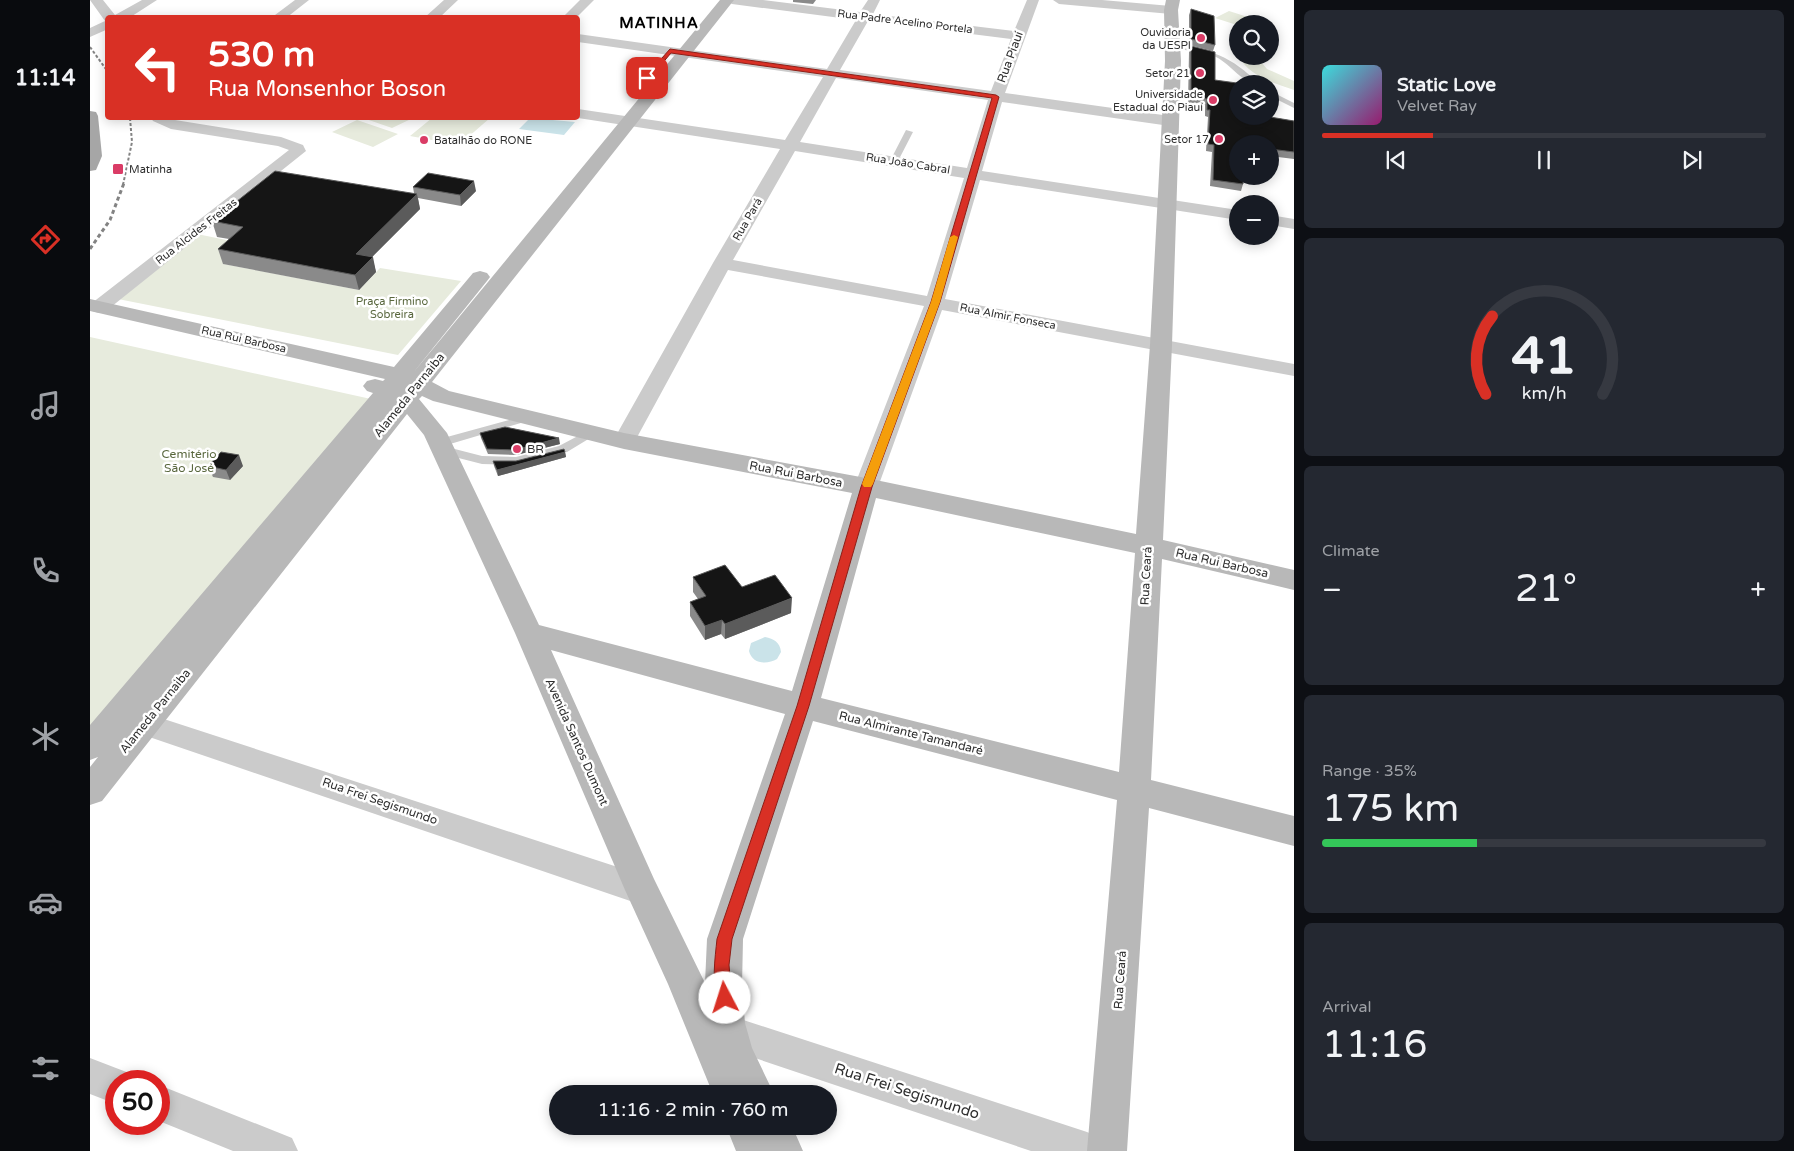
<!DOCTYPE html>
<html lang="en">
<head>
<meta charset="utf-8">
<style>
  :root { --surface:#171b24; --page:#242831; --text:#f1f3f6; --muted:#9ea1a6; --line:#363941; --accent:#d93025 }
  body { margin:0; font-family:"Varela Round",sans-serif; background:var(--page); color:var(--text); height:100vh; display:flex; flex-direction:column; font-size:19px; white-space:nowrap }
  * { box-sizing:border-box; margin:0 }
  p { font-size:16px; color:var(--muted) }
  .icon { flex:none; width:28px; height:28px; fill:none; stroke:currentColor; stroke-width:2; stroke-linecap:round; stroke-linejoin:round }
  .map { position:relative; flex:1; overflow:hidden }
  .side { display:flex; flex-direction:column; gap:10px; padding:10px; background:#0d0f14; width:500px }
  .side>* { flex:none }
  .banner { position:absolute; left:15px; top:15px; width:475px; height:105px; border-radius:5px; box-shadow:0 2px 12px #0003; background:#d93025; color:#fff; overflow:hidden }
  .tools { position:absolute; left:1139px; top:15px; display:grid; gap:10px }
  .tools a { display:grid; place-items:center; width:50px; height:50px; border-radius:50%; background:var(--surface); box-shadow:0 2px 12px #0003; font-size:25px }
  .speed { position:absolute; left:15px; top:1070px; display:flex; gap:10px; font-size:25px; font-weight:700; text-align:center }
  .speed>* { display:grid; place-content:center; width:65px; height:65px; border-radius:50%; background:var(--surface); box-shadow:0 2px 12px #0003; line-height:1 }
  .speed .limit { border:8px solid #d22; background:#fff; color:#111 }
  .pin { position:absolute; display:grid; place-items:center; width:42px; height:42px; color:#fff; margin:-21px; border-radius:10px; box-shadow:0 2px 8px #0006 }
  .me { position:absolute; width:55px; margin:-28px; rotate:355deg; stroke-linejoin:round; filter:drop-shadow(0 0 4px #0008) }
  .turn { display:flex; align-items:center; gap:18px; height:105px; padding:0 20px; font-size:22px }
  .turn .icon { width:65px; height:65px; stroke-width:2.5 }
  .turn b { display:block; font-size:35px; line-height:42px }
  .big { font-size:38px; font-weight:600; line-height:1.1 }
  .side .tile { flex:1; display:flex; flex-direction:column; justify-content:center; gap:8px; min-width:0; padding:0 18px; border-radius:8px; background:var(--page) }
  .side .dial { align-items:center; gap:0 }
  .dial svg { height:130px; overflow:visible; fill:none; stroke:var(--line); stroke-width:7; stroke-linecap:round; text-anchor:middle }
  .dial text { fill:var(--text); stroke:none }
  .song { display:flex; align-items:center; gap:15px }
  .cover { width:60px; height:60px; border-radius:8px; background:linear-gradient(135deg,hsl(180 70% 55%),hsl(320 70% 35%)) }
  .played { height:5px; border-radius:2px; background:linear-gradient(90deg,var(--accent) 25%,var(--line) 25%) }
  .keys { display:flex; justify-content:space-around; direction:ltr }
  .heat { display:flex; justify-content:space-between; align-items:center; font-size:28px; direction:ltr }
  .charge { height:8px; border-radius:4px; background:linear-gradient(90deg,#34c759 35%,var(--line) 0) }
  .trip { position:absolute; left:459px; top:1085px; width:288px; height:50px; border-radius:25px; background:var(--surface); box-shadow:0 2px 12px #0003; font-weight:600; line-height:50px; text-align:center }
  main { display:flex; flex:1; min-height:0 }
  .dock { display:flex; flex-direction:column; width:90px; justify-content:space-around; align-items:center; background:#090b0e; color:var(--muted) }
  .dock .icon { width:35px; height:35px }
  .dock .on { color:var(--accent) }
  .dock b { font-size:22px; color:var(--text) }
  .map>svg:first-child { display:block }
</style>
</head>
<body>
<main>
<nav class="dock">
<b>11:14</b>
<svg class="icon on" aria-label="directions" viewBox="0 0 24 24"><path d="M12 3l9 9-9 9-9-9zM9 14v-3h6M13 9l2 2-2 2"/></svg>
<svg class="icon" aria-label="music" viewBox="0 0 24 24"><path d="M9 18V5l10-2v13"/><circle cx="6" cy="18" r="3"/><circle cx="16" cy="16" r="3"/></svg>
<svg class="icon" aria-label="phone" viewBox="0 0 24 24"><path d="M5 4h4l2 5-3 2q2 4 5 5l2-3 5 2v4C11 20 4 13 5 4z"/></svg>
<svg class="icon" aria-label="climate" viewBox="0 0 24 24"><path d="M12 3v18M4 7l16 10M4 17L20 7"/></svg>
<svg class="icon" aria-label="car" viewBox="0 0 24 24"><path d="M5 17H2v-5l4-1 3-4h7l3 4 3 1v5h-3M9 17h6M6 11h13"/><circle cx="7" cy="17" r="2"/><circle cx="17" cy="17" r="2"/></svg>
<svg class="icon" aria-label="filters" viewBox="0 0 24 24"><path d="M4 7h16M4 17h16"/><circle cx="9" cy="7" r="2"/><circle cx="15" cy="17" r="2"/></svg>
</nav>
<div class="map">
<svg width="1204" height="1151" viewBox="0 0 1204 1151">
  <rect width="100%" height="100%" fill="#fff"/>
  <path fill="#e7ebdd" d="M1139,11L1183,25L1180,27V24L1147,25L1125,18Z
    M1149,56H1166L1177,69L1204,81V90C1185,83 1158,76 1149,56Z
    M273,118H323L302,128Z
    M342,118H400L369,145L320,136Z
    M267,120L308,134L283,147L242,132Z
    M107,234L156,244L134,264L269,290L290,268L371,281L308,355L28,299Z
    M0,337L281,399L0,731Z"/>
  <path fill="#cae3e9" d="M440,118L485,122L474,135L429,129Z
    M675,637C684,639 690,642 691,652L687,659C677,665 662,664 659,651L661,643Z"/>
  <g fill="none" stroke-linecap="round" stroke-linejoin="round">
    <path fill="#cbcbcb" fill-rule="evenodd" d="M1082,45C1121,49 1141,56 1169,84C1152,84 1142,65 1126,57C1112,50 1095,51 1080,48L1079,47Z
      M1180,91L1204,103V108L1180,96Z
      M816,130L823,132L807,163H801L800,161Z
      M437,415L441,416L442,418L441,420L350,447L344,443L346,440Z
      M501,429L505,431L506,433L505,435L477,452L426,465L392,464L349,453L347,450L353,446L392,456L426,457L469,446Z"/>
    <path fill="#cbcbcb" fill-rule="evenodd" d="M0,0H13L25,15L52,0H67L39,18H18V29L0,37V28L15,21Z
      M205,0H219L196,18H181Z
      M354,0H368L349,18H334Z
      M490,0H504L486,18H472Z
      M636,0H673L770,12L778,0H790L783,14L924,31L937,0H949L915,93L1080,116L1085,118L1088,121L1085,124L1080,126L912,102L892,171L1148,210V220L890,180L855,299L1204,364V376L852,310L788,487L784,493L776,495L768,493L764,487L834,306L638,270L545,441L542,446L534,448L526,446L523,441L623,263L690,149L488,118V109L695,140L733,77L488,42V34L737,69L766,20L642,4ZM778,21L921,39L901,91L750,70ZM746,78L898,100L877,168L710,142ZM705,151L874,178L837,296L643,260Z
      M963,0H1012L1081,6L1087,10L1081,14L969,4Z
      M61,118H79L85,120L191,137L213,145L216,151L16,311L9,313L2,311L0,306L2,303L199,150L188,146L81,129L63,121Z
      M1180,215L1204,219V229L1180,225Z
      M37,707L552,875L563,880L568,890L563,900L552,905L27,726L23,718L27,710Z
      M638,1015L997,1132L1010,1138L1016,1151H941L638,1049L626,1044L621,1032L626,1020Z
      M0,1058L39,1073L42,1081H26V1104L0,1094Z
      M69,1085L202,1138L208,1151H143L69,1121Z"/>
    <path fill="#b8b8b8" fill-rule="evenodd" d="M630,0H644L342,382L359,391L534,433L776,478L1046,534L1060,345L1075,61L1074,10L1076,0H1090L1088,10L1091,61L1082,345L1073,540L1204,570V590L1072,559L1061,780L1204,816V846L1059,808L1037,1151H997L1027,800L723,721L653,939L652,986L655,1023L662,1048L684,1094H623L578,984L535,890L425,633L334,435L317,414L12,801L0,805V767L8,757L0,760V725L283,393L277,391L273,386L277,381L285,379L293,381L295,379L0,311V299L304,367L383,273L390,271L397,273L400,277L397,281L323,373ZM332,396L343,401L534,449L762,493L702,691L449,625L357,433L329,399ZM786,498L1045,553L1029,772L731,698ZM461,650L695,714L617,939L615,983L564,879Z
      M636,1126H702L713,1151H646Z"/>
    <path fill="#a6a6a6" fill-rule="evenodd" d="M0,111L6,112L8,116L12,156L6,170L0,171Z"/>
    <path stroke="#838383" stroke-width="2" stroke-dasharray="3 2" stroke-linecap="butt" d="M0,47L18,72
      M33,185L42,142L40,118"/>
    <path stroke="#838383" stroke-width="3" stroke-dasharray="4 3" stroke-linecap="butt" d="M0,249L20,220L34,183"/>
  </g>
  <path fill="#8a8a8a" d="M703,0H726L723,4L703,2Z
    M1101,9L1125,45L1123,51L1099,45V15Z
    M1101,46L1125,80L1148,84L1180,117L1204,121V159L1180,156V144H1148L1153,184L1151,191L1120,186L1122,152L1116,151L1118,117L1115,116V105L1098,103L1099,52Z
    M323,187L386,191L371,206L328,198L330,209L282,257L286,272L269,290L133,264L128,249L139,239L127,237L122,221L324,193Z
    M390,433L470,444L426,455L398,454L391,438Z
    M475,452L476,457L408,476L404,466L403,461H426Z
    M118,466H153L140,480L123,477Z
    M603,577L652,587L701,613L635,639L631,634L615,640L600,616V602L608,599L603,592Z"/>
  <path fill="#5b5b5b" d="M384,181L386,191L371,206L370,195Z
    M327,194L330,209L270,269L266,254Z
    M283,257L286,272L269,290L265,275Z
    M469,438L470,444L426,455L425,450Z
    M475,452L476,457L408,476L407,470Z
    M149,455L153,466L140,480L136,470Z
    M702,598L701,613L635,639V624Z
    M632,620L631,634L615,640V626Z"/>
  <path fill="#151515" stroke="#5b5b5b" d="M1101,9L1124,16L1125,45L1101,39Z
    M1101,46L1125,52V80L1154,84H1148V116H1180V117L1204,121V152L1180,149V144H1148V176H1153V184L1123,180L1124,145L1118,144L1120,110H1117V99L1101,97Z
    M185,171L327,194L266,254L283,257L265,275L128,249L153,227L122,221Z
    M338,173L384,181L370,195L323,187Z
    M415,427L469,438L425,450L397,449L390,433Z
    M474,449L475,452L407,470L403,461H426Z
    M131,452L149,455L136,470L118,466Z
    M635,565L652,587L685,575L702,598L635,624L632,620L615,626L600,602L616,596L603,577Z"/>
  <path fill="#d93025" stroke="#8d1f18" d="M580,49L906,95L909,97L850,302L782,487L719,706L642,939L639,965L642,998L640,1004L635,1006L629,1004C621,984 625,959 627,939L707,706L771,487L841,302L902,98L581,53L559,79H555V77Z"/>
  <path fill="#f59e0b" d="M864,235L868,237L850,302L783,484L781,487H774L772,484L841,302L860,237Z"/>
  <g fill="#da3c66" stroke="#fff" stroke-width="2">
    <circle cx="1111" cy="38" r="5"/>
    <circle cx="1110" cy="73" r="5"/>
    <circle cx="1123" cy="100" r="5"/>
    <circle cx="1129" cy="139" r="5"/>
    <circle cx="334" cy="140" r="5"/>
    <rect x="22" y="163" width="12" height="12" rx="2.5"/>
    <circle cx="427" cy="449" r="5"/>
  </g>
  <g text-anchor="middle" stroke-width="5" stroke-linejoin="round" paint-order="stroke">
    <g font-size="11" fill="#2e2e2e" stroke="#fff">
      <text transform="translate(815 21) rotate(7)" y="4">Rua Padre Acelino Portela</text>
      <text transform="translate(818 163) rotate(9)" y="4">Rua João Cabral</text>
      <text transform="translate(657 219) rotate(-60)" y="4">Rua Pará</text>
      <text transform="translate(106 231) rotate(-38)" y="4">Rua Alcides Freitas</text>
      <text transform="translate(918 316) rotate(11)" y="4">Rua Almir Fonseca</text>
      <text transform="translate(154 339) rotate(13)" y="4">Rua Rui Barbosa</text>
    </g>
    <g font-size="11" fill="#2e2e2e" stroke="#fff" text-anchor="end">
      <text x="1101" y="36">Ouvidoria<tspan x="1101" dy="13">da UESPI</tspan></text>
      <text x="1100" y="77">Setor 21</text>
      <text x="1113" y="98">Universidade<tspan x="1113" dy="13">Estadual do Piauí</tspan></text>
      <text x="1119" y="143">Setor 17</text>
      <text x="344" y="144" text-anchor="start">Batalhão do RONE</text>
      <text x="39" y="173" text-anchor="start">Matinha</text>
    </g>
    <g font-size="11" fill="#59673e" stroke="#fff">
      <text x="302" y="305">Praça Firmino<tspan x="302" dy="13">Sobreira</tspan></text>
    </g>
    <g font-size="12" fill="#2e2e2e" stroke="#fff">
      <text transform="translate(920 57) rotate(-70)" y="4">Rua Piauí</text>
      <text transform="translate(319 395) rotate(-51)" y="4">Alameda Parnaiba</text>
      <text transform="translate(706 474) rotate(11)" y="4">Rua Rui Barbosa</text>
      <text transform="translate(1132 563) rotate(13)" y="4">Rua Rui Barbosa</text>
      <text transform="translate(1056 576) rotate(-87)" y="4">Rua Ceará</text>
      <text transform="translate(65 711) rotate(-51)" y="4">Alameda Parnaiba</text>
      <text transform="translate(821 733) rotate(14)" y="4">Rua Almirante Tamandaré</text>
      <text transform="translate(487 742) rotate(66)" y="4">Avenida Santos Dumont</text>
      <text transform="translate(290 801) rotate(19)" y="4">Rua Frei Segismundo</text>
      <text transform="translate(1030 980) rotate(-86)" y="4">Rua Ceará</text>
    </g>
    <g font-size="12" fill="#2e2e2e" stroke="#fff" text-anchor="start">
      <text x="437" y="453">BR</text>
    </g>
    <g font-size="12" fill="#59673e" stroke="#fff">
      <text x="99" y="458">Cemitério<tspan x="99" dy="14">São José</tspan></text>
    </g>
    <g font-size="15" font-weight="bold" letter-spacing="1" fill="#000" stroke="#fff">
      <text x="569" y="28">MATINHA</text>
    </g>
    <g font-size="15" fill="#2e2e2e" stroke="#fff">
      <text transform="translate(817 1091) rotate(18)" y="5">Rua Frei Segismundo</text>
    </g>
  </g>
</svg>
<div class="tools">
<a><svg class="icon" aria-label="search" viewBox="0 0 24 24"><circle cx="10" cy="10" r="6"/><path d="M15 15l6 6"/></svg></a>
<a><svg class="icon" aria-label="layers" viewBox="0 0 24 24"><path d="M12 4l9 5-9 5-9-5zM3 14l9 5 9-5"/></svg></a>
<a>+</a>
<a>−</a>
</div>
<div class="speed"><div class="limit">50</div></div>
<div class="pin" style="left:557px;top:78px;background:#d93025"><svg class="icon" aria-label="arrive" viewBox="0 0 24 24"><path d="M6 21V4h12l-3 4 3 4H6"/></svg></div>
<svg class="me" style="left:635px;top:998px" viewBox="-20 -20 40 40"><circle r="19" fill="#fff"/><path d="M0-13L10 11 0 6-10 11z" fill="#d93025"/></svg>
<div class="trip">11:16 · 2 min · 760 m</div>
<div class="banner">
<div class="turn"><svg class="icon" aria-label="left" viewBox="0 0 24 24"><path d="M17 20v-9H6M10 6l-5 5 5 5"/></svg><div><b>530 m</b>Rua Monsenhor Boson</div></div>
</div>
</div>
<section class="side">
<div class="tile">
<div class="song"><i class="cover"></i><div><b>Static Love</b><p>Velvet Ray</p></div></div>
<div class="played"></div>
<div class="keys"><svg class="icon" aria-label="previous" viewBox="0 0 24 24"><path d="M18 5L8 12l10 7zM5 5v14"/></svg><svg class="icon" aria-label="pause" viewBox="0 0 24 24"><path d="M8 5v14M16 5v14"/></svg><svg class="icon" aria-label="next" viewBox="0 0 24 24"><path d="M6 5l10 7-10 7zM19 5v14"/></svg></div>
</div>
<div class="tile dial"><svg viewBox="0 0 100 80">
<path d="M14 69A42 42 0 1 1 86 69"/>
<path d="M14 69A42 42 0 0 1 18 21" stroke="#d93025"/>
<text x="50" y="56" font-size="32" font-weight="700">41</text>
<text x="50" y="72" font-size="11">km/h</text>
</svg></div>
<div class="tile"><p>Climate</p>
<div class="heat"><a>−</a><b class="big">21°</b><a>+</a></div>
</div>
<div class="tile"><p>Range · 35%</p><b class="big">175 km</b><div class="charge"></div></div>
<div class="tile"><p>Arrival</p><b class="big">11:16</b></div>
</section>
</main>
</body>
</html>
